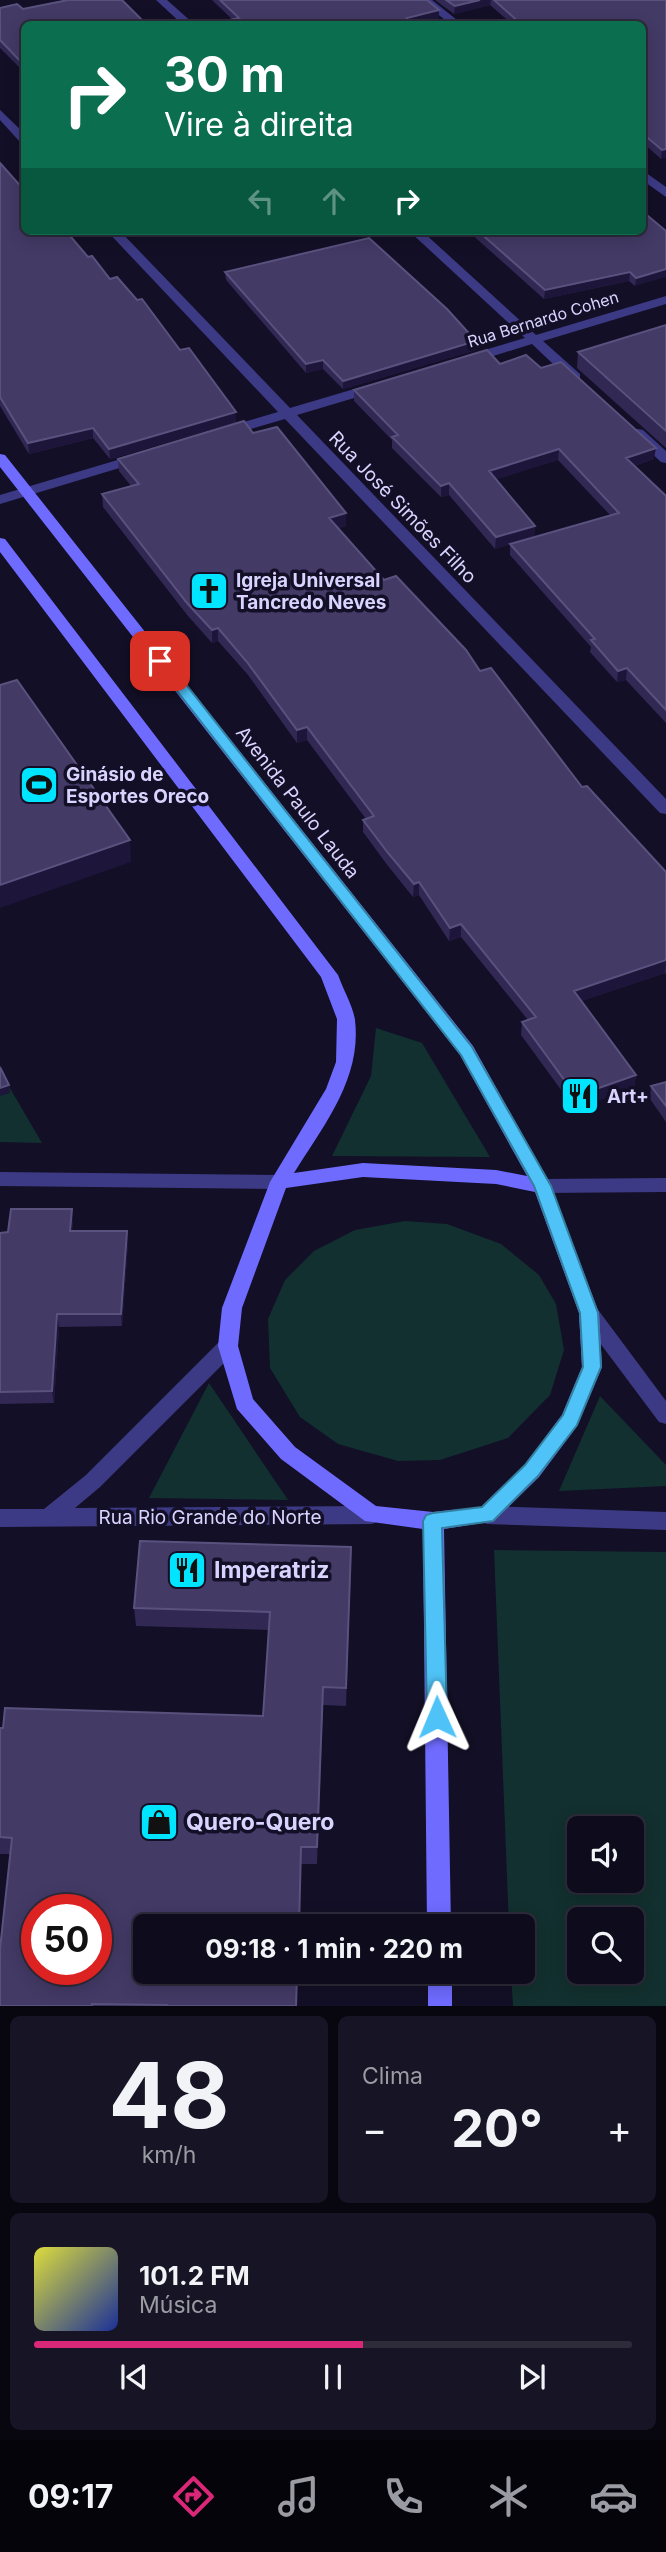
<!DOCTYPE html>
<html lang="pt">
<head>
<meta charset="utf-8">
<style>
  :root { --surface:#0e0b1c; --page:#171425; --text:#f1f3f6; --muted:#9b9ba3; --line:#2e2b3b; --accent:#db2777 }
  body { margin:0; font-family:Inter,sans-serif; background:var(--page); color:var(--text); height:100vh; display:flex; flex-direction:column; font-size:26px; white-space:nowrap }
  * { box-sizing:border-box; margin:0 }
  p { font-size:23px; color:var(--muted) }
  .icon { flex:none; width:38px; height:38px; fill:none; stroke:currentColor; stroke-width:2; stroke-linecap:round; stroke-linejoin:round }
  .map { position:relative; height:2006px; overflow:hidden }
  .sheet { display:flex; flex-direction:column; gap:10px; padding:10px; background:#08060f; flex:1 }
  .sheet>* { flex:none }
  .hud { position:absolute; left:21px; top:21px; width:625px; height:214px; border-radius:10px; box-shadow:0 4px 18px #0003,0 0 0 2px var(--line); background:#0b6e4f; color:#fff; overflow:hidden }
  .controls { position:absolute; left:567px; top:1816px; display:grid; gap:14px }
  .controls a { display:grid; place-items:center; width:77px; height:77px; border-radius:10px; background:var(--surface); box-shadow:0 4px 18px #0003,0 0 0 2px var(--line); font-size:35px }
  .speed { position:absolute; left:21px; top:1894px; display:flex; gap:14px; font-size:35px; font-weight:700; text-align:center }
  .speed>* { display:grid; place-content:center; width:91px; height:91px; border-radius:50%; background:var(--surface); box-shadow:0 4px 18px #0003,0 0 0 2px var(--line); line-height:1 }
  .speed .limit { border:10px solid #d22; background:#fff; color:#111 }
  .pin { position:absolute; display:grid; place-items:center; width:60px; height:60px; color:#fff; margin:-30px; border-radius:14px; box-shadow:0 4px 10px #0006 }
  .me { position:absolute; width:77px; margin:-38px; rotate:359deg; stroke-linejoin:round; filter:drop-shadow(0 0 5px #0008) }
  .turn { display:flex; align-items:center; gap:24px; height:147px; padding:0 28px; font-size:32px }
  .turn .icon { width:91px; height:91px; stroke-width:2.5 }
  .turn b { display:block; font-size:49px; line-height:60px }
  .lanes { display:flex; align-items:center; height:66px; padding:0 28px; background:#0003; justify-content:center; gap:35px; direction:ltr }
  .lanes .off { opacity:.35 }
  .big { font-size:52px; font-weight:700; line-height:1.1 }
  .sheet .widget { flex:1; display:flex; flex-direction:column; justify-content:center; gap:10px; min-width:0; padding:0 24px; border-radius:10px; background:var(--page) }
  .sheet .dial { align-items:center; gap:0 }
  .dial b { font-size:91px; line-height:1 }
  .song { display:flex; align-items:center; gap:21px }
  .cover { width:84px; height:84px; border-radius:10px; background:linear-gradient(135deg,hsl(60 70% 55%),hsl(230 70% 35%)) }
  .played { height:7px; border-radius:4px; background:linear-gradient(90deg,var(--accent) 55%,var(--line) 55%) }
  .keys { display:flex; justify-content:space-around; direction:ltr }
  .heat { display:flex; justify-content:space-between; align-items:center; font-size:38px; direction:ltr }
  .sheet .tiles { flex:1; display:grid; gap:10px; grid-template-columns:1fr 1fr }
  .widget:last-child { grid-column:span 2 }
  .trip { position:absolute; left:133px; top:1914px; width:402px; height:70px; border-radius:10px; background:var(--surface); box-shadow:0 4px 18px #0003,0 0 0 2px var(--line); font-weight:700; line-height:70px; text-align:center }
  .menu { display:flex; height:112px; justify-content:space-around; align-items:center; background:#06040b; color:var(--muted) }
  .menu .icon { width:49px; height:49px }
  .menu .current { color:var(--accent) }
  .menu b { font-size:32px; color:var(--text) }
  .map>svg:first-child { display:block }
</style>
</head>
<body>
<div class="map">
<svg width="666" height="2006" viewBox="0 0 666 2006">
  <rect width="100%" height="100%" fill="#130f26"/>
  <path fill="#12302f" fill-rule="evenodd" d="M376,1028L422,1043L490,1157L332,1156L371,1076Z
    M0,1071L42,1143L0,1142Z
    M405,1221L447,1224L501,1244L539,1275L556,1304L564,1350L550,1395L508,1438L440,1460L398,1461L338,1444L300,1417L270,1368L268,1319L285,1280L314,1251L355,1230Z
    M209,1383L288,1500L149,1498Z
    M600,1396L666,1465V1486L559,1491Z
    M494,1550L666,1552V2006H513L511,1972H523V1927H509ZM579,1829H632V1881H579ZM579,1920H632V1972H579Z"/>
  <g fill="none" stroke-linecap="round" stroke-linejoin="round">
    <path fill="#3d3a85" fill-rule="evenodd" d="M156,0H167L194,24H182Z
      M420,0H432L462,24H450Z
      M0,110L24,133V142H20L0,120Z
      M642,170L666,187V197L642,180Z
      M107,231H120L290,408L371,384H381V390L297,415L666,799V814L660,813L285,419L230,435H220V429L278,412Z
      M409,231H422L536,335L666,296V304L543,341L580,374V380H570L532,344L474,362H464V356L525,338Z
      M638,429L643,430L666,451V463L661,462L633,436V430Z
      M141,453L146,454V460L0,504V495Z
      M0,1172L279,1175L286,1177L288,1182L286,1187L279,1189L0,1186Z
      M666,1178V1192L542,1193L535,1191L533,1186L535,1181L542,1179Z
      M589,1305L596,1307L666,1401V1424L659,1422L582,1319L579,1313L582,1307Z
      M228,1338L235,1340L238,1346L235,1352L100,1487L75,1508L372,1506L379,1509L382,1515L379,1521L372,1524L0,1527V1509H44L86,1475L221,1340Z
      M487,1506L666,1512V1530L487,1524L480,1521L477,1515L480,1509Z"/>
    <path fill="#6f6bff" fill-rule="evenodd" d="M0,454L5,455L473,1046L551,1186L599,1313L602,1367L577,1426L539,1477L494,1521L444,1529L451,1927H427L423,1529L365,1521L281,1459L237,1409L218,1346L222,1308L270,1182L326,1089L336,1062L337,1019L321,977L0,552V538L5,539L338,975C343,989 353,1006 355,1020C362,1079 323,1126 294,1173L363,1163L496,1170L527,1176L460,1055L0,467ZM363,1177L496,1184L535,1192L579,1313L582,1367L562,1415L525,1465L482,1507L433,1512L376,1506L295,1447L253,1399L238,1346L242,1308L286,1188Z
      M428,1972H452V2006H428Z"/>
  </g>
  <path fill="#312854" fill-rule="evenodd" d="M212,0H427L439,18L414,24L233,20Z
    M435,0H666V157L661,159L642,142V24H512L490,5L454,14Z
    M0,8L23,9L24,24V72L0,48Z
    M0,163L88,257L180,350L236,412V422L110,459L93,438L29,454L0,406Z
    M468,231H666L635,286L629,281L544,299Z
    M225,272L476,350L343,389L323,369L306,373L226,280Z
    M666,325V448L577,368L578,352Z
    M500,364L541,368L654,459L634,466L666,496V723L626,680L617,682L590,652L591,647L510,555V544L495,549L449,495L441,497L392,448V440L354,401V390ZM558,460L610,515L534,537L535,526L496,479Z
    M253,433L346,513V526L338,528L384,580L480,671L582,787L666,872V974L665,973L581,1001L636,1075L634,1087L575,1109L521,1035L522,1022L528,1020L461,937L449,941L419,895L413,897L388,866L363,832V820L366,819L307,740L297,743L248,675L218,641L212,643L188,616L103,507L102,494L131,486L119,471L118,459Z
    M666,1082V1122L650,1099L651,1086Z
    M73,1221L72,1231H127L128,1243L122,1326L59,1327L54,1403L0,1404V1233L8,1232Z
    M351,1566L346,1706L323,1705L317,1864H301L297,2006H0L10,1854H0V1728L263,1716L269,1630L136,1626L134,1608Z"/>
  <path fill="#1d163a" d="M480,0H491L490,5L454,14L455,6Z
    M439,10V18L414,24L407,18Z
    M666,149V157L661,159L662,150Z
    M666,269V277L635,286L636,278Z
    M630,272L629,281L544,299L545,290Z
    M476,341V350L343,389V381Z
    M323,360V369L306,373V364Z
    M236,412V422L110,459L109,449Z
    M93,428V438L29,454L28,443Z
    M656,448L654,459L625,469L626,458Z
    M559,449L558,460L489,482V471Z
    M449,483V495L441,497V486Z
    M346,513V526L329,530V518Z
    M535,526L534,538L495,549L496,537Z
    M218,628V641L212,643V630Z
    M627,668L626,680L617,682L618,671Z
    M307,727V740L297,743V730Z
    M130,840L131,862L0,908V885Z
    M419,882V895L413,897L414,884Z
    M461,924V937L449,941L450,928Z
    M666,960L665,973L572,1004L574,991Z
    M636,1075L634,1087L575,1109L576,1096Z
    M9,1085L10,1093L0,1096V1088Z
    M72,1209L73,1221L71,1243L70,1231Z
    M127,1231L128,1243L122,1326L121,1314Z
    M57,1314L59,1327L54,1403L52,1391Z
    M323,1687V1705L317,1864V1847Z"/>
  <path fill="#433a66" stroke="#5a527e" stroke-width="2" fill-rule="evenodd" d="M68,0H122L146,24H24V65L0,40V8L17,4L23,9Z
    M220,0H427L439,10L407,18L414,24H211L239,18Z
    M446,0H480L455,6Z
    M494,0H666V149L662,150L642,133V24H521Z
    M0,163L24,190V231H66L88,257L92,256L110,279L117,277L137,300L142,299L180,350L189,348L236,412L109,449L93,428L28,443L0,397Z
    M642,211L666,231V269L636,278L630,272L545,290L478,231H642Z
    M369,238L447,309L476,341L343,381L323,360L306,364L225,272Z
    M666,325V431L578,352Z
    M487,350L500,364L526,355L541,368L561,362L656,448L626,458L666,496V710L627,668L618,671L591,640L595,639L510,544L619,513L559,449L489,471L535,526L496,537L449,483L441,486L392,437L398,435L354,390Z
    M244,421L253,433L277,427L346,513L329,518L384,580L396,576L466,650L480,671L491,668L582,787L587,786L666,872V960L574,991L636,1075L576,1096L522,1022L536,1017L461,924L450,928L419,882L414,884L388,853L363,820L374,816L307,727L297,730L247,662L218,628L212,630L187,603L102,494L139,484L118,459Z
    M17,680L130,840L0,885V685Z
    M0,1067L9,1085L0,1088Z
    M666,1082V1106L651,1086Z
    M11,1209H72L70,1231H127L121,1314H57L52,1391L0,1392V1233L8,1232Z
    M140,1541L351,1547L346,1688L323,1687L317,1847H301L299,1927H145V1972H297L296,2006H167V2005L92,2004V2006H0V1949L12,1838L0,1837V1728H3L5,1708L263,1716L270,1612L134,1608ZM37,1909H96V1969H37Z"/>
  <path fill="#4fc3f7" stroke="#337fa1" stroke-width="2" d="M160,657L165,658L472,1047L551,1186L598,1313L601,1367L577,1425L538,1476L493,1521L442,1528L447,1717L444,1724L437,1726L430,1724L427,1717L423,1521L426,1515L433,1513L482,1507L525,1465L563,1415L583,1367L580,1313L534,1186L461,1055L156,664V658Z"/>
  <defs>
    <g id="church-square" transform="scale(2.0125)"><rect x="-9" y="-9" width="18" height="18" rx="4" fill="#00e5ff" stroke="#130f26"/><path d="M-1.2-6h2.4v3.5h3.3v2.4h-3.3V6h-2.4V-.1h-3.3v-2.4h3.3Z" fill="#111"/></g>
    <g id="stadium-square" transform="scale(2.0125)"><rect x="-9" y="-9" width="18" height="18" rx="4" fill="#00e5ff" stroke="#130f26"/><path d="M0-5a6.5 5 0 1 0 0 10a6.5 5 0 1 0 0-10ZM-3.5-1.8h7v3.6h-7Z" fill="#111"/></g>
    <g id="restaurant-square" transform="scale(2.0125)"><rect x="-9" y="-9" width="18" height="18" rx="4" fill="#00e5ff" stroke="#130f26"/><path d="M-5-6h1v4h1v-4h1v4h1v-4h1v5L-1.5 .5V6h-2V.5L-5-1ZM5-6V6H3V1.5H1.5Q1.5-4 5-6Z" fill="#111"/></g>
    <g id="shop-square" transform="scale(2.0125)"><rect x="-9" y="-9" width="18" height="18" rx="4" fill="#00e5ff" stroke="#130f26"/><path d="M-5-2.5h2.3a2.7 3.5 0 0 1 5.4 0H5L5.5 6h-11ZM-1.5-2.5h3a1.5 2.3 0 0 0-3 0Z" fill="#111"/></g>
  </defs>
  <g fill-rule="evenodd">
    <use href="#church-square" x="209" y="591"/>
    <use href="#stadium-square" x="39" y="785"/>
    <use href="#restaurant-square" x="580" y="1096"/>
    <use href="#restaurant-square" x="187" y="1570"/>
    <use href="#shop-square" x="159" y="1822"/>
  </g>
  <g text-anchor="middle" stroke-width="7" stroke-linejoin="round" paint-order="stroke">
    <g font-size="16" fill="#d9d4ff" stroke="#130f26">
      <text transform="translate(543 319) rotate(-17)" y="6">Rua Bernardo Cohen</text>
    </g>
    <g font-size="19" fill="#d9d4ff" stroke="#130f26">
      <text transform="translate(403 507) rotate(46)" y="7">Rua José Simões Filho</text>
      <text transform="translate(298 802) rotate(52)" y="7">Avenida Paulo Lauda</text>
      <text x="210" y="1524">Rua Rio Grande do Norte</text>
    </g>
    <g font-size="19" font-weight="bold" fill="#d9d4ff" stroke="#130f26" text-anchor="start">
      <text x="236" y="587">Igreja Universal<tspan x="236" dy="22">Tancredo Neves</tspan></text>
      <text x="66" y="781">Ginásio de<tspan x="66" dy="22">Esportes Oreco</tspan></text>
      <text x="607" y="1103">Art+</text>
    </g>
    <g font-size="23" font-weight="bold" fill="#d9d4ff" stroke="#130f26" text-anchor="start">
      <text x="214" y="1578">Imperatriz</text>
      <text x="186" y="1830">Quero-Quero</text>
    </g>
  </g>
</svg>
<div class="controls">
<a><svg class="icon" aria-label="sound" viewBox="0 0 24 24"><path d="M4 9h4l5-4v14l-5-4H4zM17 9q2 3 0 6"/></svg></a>
<a><svg class="icon" aria-label="search" viewBox="0 0 24 24"><circle cx="10" cy="10" r="6"/><path d="M15 15l6 6"/></svg></a>
</div>
<div class="speed"><div class="limit">50</div></div>
<div class="pin" style="left:160px;top:661px;background:#d93025"><svg class="icon" aria-label="arrive" viewBox="0 0 24 24"><path d="M6 21V4h12l-3 4 3 4H6"/></svg></div>
<svg class="me" style="left:437px;top:1717px" viewBox="-20 -20 40 40"><path d="M0-17L14 15 0 8-14 15z" fill="#4fc3f7" stroke="#fff" stroke-width="4"/></svg>
<div class="trip">09:18 · 1 min · 220 m</div>
<div class="hud">
<div class="turn"><svg class="icon" aria-label="right" viewBox="0 0 24 24"><path d="M7 20v-9h11M14 6l5 5-5 5"/></svg><div><b>30 m</b>Vire à direita</div></div>
<div class="lanes"><svg class="icon off" aria-label="left" viewBox="0 0 24 24"><path d="M17 20v-9H6M10 6l-5 5 5 5"/></svg><svg class="icon off" aria-label="ahead" viewBox="0 0 24 24"><path d="M12 20V5M6 11l6-6 6 6"/></svg><svg class="icon" aria-label="right" viewBox="0 0 24 24"><path d="M7 20v-9h11M14 6l5 5-5 5"/></svg></div>
</div>
</div>
<section class="sheet">
<div class="tiles">
<div class="widget dial"><b>48</b><p>km/h</p></div>
<div class="widget"><p>Clima</p>
<div class="heat"><a>−</a><b class="big">20°</b><a>+</a></div>
</div>
<div class="widget">
<div class="song"><i class="cover"></i><div><b>101.2 FM</b><p>Música</p></div></div>
<div class="played"></div>
<div class="keys"><svg class="icon" aria-label="previous" viewBox="0 0 24 24"><path d="M18 5L8 12l10 7zM5 5v14"/></svg><svg class="icon" aria-label="pause" viewBox="0 0 24 24"><path d="M8 5v14M16 5v14"/></svg><svg class="icon" aria-label="next" viewBox="0 0 24 24"><path d="M6 5l10 7-10 7zM19 5v14"/></svg></div>
</div>
</div>
</section>
<nav class="menu">
<b>09:17</b>
<svg class="icon current" aria-label="directions" viewBox="0 0 24 24"><path d="M12 3l9 9-9 9-9-9zM9 14v-3h6M13 9l2 2-2 2"/></svg>
<svg class="icon" aria-label="music" viewBox="0 0 24 24"><path d="M9 18V5l10-2v13"/><circle cx="6" cy="18" r="3"/><circle cx="16" cy="16" r="3"/></svg>
<svg class="icon" aria-label="phone" viewBox="0 0 24 24"><path d="M5 4h4l2 5-3 2q2 4 5 5l2-3 5 2v4C11 20 4 13 5 4z"/></svg>
<svg class="icon" aria-label="climate" viewBox="0 0 24 24"><path d="M12 3v18M4 7l16 10M4 17L20 7"/></svg>
<svg class="icon" aria-label="car" viewBox="0 0 24 24"><path d="M5 17H2v-5l4-1 3-4h7l3 4 3 1v5h-3M9 17h6M6 11h13"/><circle cx="7" cy="17" r="2"/><circle cx="17" cy="17" r="2"/></svg>
</nav>
</body>
</html>
